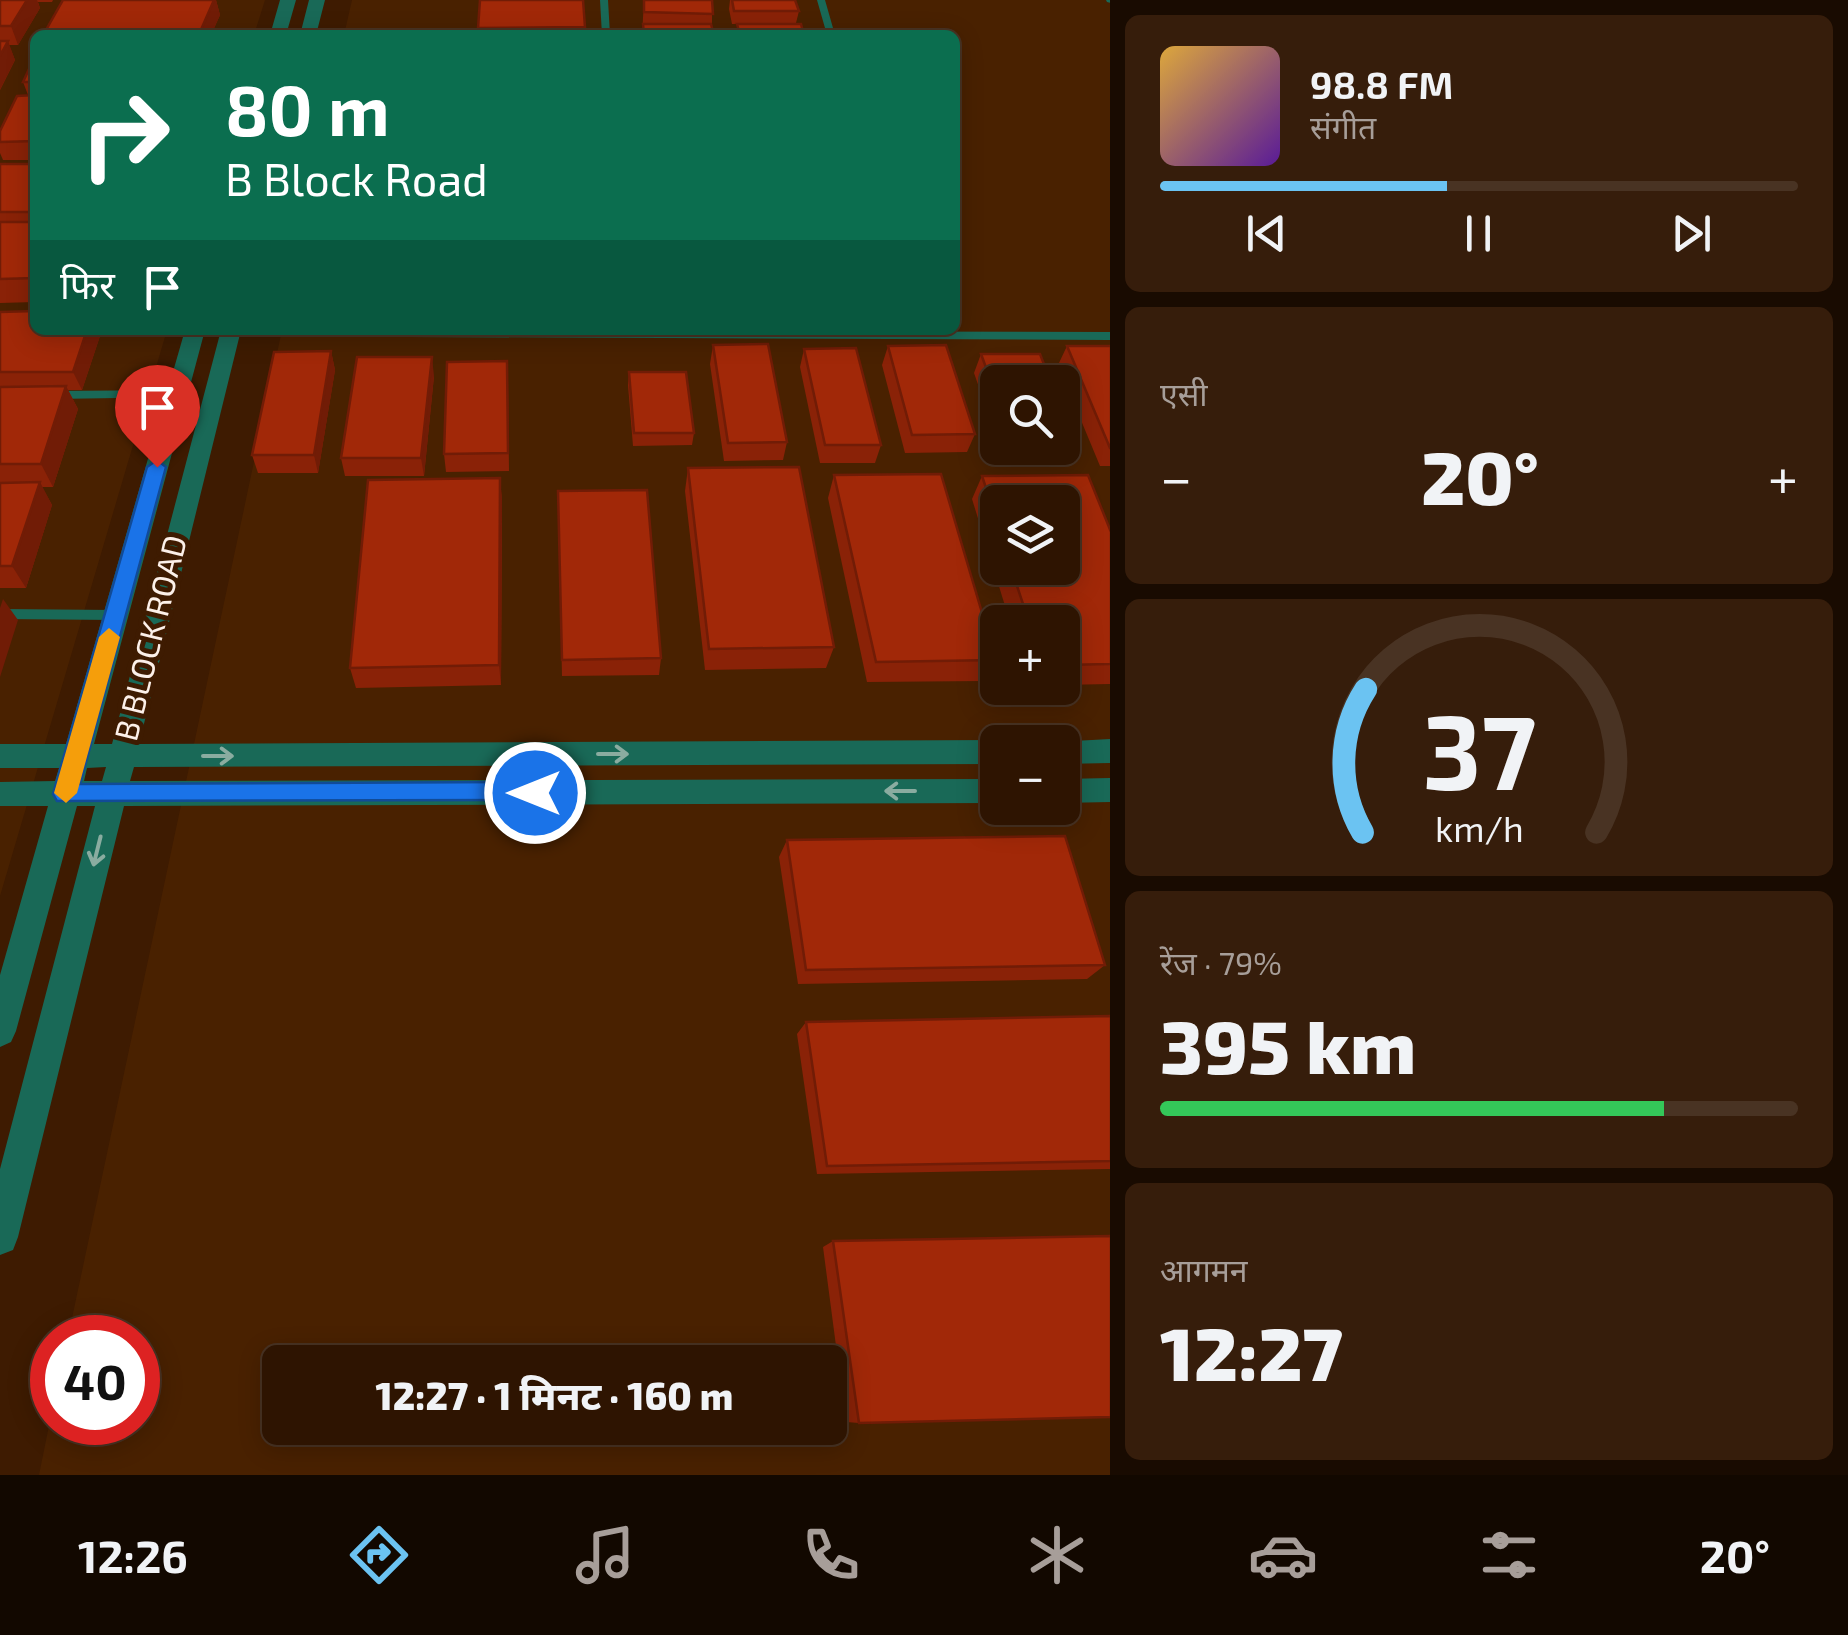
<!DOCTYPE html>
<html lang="hi">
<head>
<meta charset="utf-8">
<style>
  :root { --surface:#2e1401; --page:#361d0b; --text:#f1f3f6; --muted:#a79e99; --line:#493323; --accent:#6bc3f2 }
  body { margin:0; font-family:"Exo 2","Noto Sans Devanagari",sans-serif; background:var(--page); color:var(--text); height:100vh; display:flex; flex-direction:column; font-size:38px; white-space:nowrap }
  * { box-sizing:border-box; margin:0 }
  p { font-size:32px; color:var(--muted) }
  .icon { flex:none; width:55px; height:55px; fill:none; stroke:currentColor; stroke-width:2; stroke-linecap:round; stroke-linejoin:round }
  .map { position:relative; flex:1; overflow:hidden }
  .details { display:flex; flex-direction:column; gap:15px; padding:15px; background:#190b01; width:738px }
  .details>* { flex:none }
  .guide { position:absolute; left:30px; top:30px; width:930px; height:305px; border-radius:15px; box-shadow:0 5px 25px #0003,0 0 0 2px var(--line); background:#0b6e4f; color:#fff; overflow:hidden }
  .buttons { position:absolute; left:980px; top:365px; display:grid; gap:20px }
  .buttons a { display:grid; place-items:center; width:100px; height:100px; border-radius:15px; background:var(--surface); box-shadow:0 5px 25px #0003,0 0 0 2px var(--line); font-size:50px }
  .speed { position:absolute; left:30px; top:1315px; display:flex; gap:20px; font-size:50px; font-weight:700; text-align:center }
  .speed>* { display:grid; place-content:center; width:130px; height:130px; border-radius:50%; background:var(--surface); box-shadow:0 5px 25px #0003,0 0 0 2px var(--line); line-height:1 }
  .speed .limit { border:15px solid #d22; background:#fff; color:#111 }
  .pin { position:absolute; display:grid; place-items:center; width:85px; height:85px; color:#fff; margin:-102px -42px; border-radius:50% 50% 50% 0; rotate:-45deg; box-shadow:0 0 10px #0007 }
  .pin .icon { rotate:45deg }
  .me { position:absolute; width:110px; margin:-55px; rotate:270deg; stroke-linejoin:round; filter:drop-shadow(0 0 8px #0008) }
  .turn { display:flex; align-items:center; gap:35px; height:210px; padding:0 30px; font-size:45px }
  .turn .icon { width:130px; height:130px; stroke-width:2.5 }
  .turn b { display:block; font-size:70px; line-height:85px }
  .then { display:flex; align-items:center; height:95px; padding:0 30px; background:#0003; gap:20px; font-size:38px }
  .big { font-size:75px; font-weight:800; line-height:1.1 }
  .details .card { flex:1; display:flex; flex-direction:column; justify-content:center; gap:15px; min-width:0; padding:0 35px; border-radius:15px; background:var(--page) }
  .details .dial { align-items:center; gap:0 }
  .dial svg { height:260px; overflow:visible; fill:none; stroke:var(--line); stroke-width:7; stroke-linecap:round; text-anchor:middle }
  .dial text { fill:var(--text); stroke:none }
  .song { display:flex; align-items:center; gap:30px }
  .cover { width:120px; height:120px; border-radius:15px; background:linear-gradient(135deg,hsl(40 70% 55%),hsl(270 70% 35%)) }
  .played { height:10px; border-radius:5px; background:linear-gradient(90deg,var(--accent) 45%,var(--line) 45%) }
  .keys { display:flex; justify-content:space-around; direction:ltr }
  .heat { display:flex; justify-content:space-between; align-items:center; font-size:55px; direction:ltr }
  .charge { height:15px; border-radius:8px; background:linear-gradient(90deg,#34c759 79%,var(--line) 0) }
  .trip { position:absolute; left:262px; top:1345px; width:585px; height:100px; border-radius:15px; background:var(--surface); box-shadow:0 5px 25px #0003,0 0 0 2px var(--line); font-weight:800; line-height:100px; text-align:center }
  .menu { display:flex; height:160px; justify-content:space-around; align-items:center; background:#120800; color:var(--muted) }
  .menu .icon { width:70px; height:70px }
  .menu .current { color:var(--accent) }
  .menu b { font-size:45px; color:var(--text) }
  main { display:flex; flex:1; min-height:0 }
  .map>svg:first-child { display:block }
</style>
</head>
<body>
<main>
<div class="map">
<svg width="1111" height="1475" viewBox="0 0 1111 1475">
  <rect width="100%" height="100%" fill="#3e1b01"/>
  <path fill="#492100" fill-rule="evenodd" d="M0,0H265L254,35H35V330H167L0,896Z
    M352,0H1110V1475H39L52,1411V1422H138V1338L68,1337L282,330H955V35H344ZM998,382H1062V448H998ZM998,502H1062V568H998ZM998,622H1062V688H998ZM998,742H1062V808H998ZM280,1362H830V1428H280Z"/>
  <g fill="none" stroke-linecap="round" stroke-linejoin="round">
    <path fill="#196957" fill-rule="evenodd" d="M600,0H608L610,35H602Z
      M817,0H825L835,35H827Z
      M1106,0H1111V3L1107,2Z
      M191,330L1111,332V340L195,336L191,335Z
      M178,390L184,394L182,397L54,399L48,395L54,391Z
      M0,609L116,610L123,615L116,620L0,619Z"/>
    <path fill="#196957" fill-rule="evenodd" d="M280,0H296L286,35H270Z
      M309,0H325L316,35H300Z
      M185,330H205L94,744H112L221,330H241L139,744L998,740L1005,742H998V764L134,767L130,781L998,779V803L124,806L18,1237L13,1250L0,1255V1169L95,806H77L16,1031L11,1042L0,1047V975L48,806H0V782L55,781L59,768H0V744H66ZM106,767L102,781H84L87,768Z
      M1111,739V763L1062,764V742H1055Z
      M1111,778V802L1062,803V779Z"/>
  </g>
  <path fill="#8a2207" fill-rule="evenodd" d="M0,0H53L52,2H38L40,8L18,45H9L15,60L0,90Z
    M63,0H216L220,15L211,35H48L46,30Z
    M642,0H712V26L714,35H642L644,0Z
    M730,0H795L799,11L796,23L732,24L729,9Z
    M585,27V35H479L478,28Z
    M35,56V160H3L0,153V131L28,95L23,82Z
    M0,164H35V302L0,303Z
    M0,312L35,330H102L82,390H68L78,409L53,487H42L52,505L26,588H0Z
    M713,345L787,442L783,460L724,461L710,364Z
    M888,346L975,434L967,452L905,453L882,365Z
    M1067,346H1111V466H1100L1058,365Z
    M804,349L881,445L875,463H820L800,367Z
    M331,351L335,370L318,473H258L252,455Z
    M981,354L998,382V442L974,373Z
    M629,372L694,433L692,445L633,446L628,385Z
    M434,376L424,476H345L341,458Z
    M508,380L509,471L446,472L444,454Z
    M1062,412L1075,444L1065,462L1004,463L999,448H1062Z
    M688,468L834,647L826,668L705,670L685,491Z
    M834,475L996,660L984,681L867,682L828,498Z
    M982,476L1111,532V684L1062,685V622H1010L972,499ZM998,502L1062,568H998Z
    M500,478L502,501L501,685L356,688L350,668Z
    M558,491L661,658L659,675L562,676Z
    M787,840L1105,965L1087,979L798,984L779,857Z
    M1111,1016V1169L817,1174L797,1034L806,1022Z
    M833,1241L859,1423L846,1422L823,1247Z"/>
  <path fill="#711c06" d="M27,0H37L40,8L18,45L11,26Z
    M214,0H216L220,15L211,35H201L200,32Z
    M8,41L15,60L0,90V56Z
    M87,330H102L82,390L73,372Z
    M331,351L335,370L318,473L314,455Z
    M432,357L434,376L424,476L421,458Z
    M66,386L78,409L53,487L41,464Z
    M500,478L502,501L501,685L499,665Z
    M40,482L52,505L26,588L12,566Z
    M3,599L18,620L0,677V608Z"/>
  <path fill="#a12808" stroke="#711c06" stroke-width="2.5" d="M0,0H27L11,26H0Z
    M63,0H214L200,32L46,30Z
    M480,0H583L585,27L478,28Z
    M644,0H712L713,14L644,12Z
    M732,0H795L799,11H734Z
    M643,24H711L714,35H644Z
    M737,24H801L804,35H740Z
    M0,41H8L0,56Z
    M35,56V82H23Z
    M35,95V141L0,142V131L17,96Z
    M0,164H35V212H0Z
    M0,222H35V278L0,279Z
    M35,311V330H87L73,372H0V312Z
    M768,344L787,442L728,443L713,345Z
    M946,345L975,434L912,435L888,346Z
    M1067,346H1111V448H1110Z
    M856,348L881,445H825L804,349Z
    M331,351L314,455H252L274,352Z
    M981,354H1040L1051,382H998V400Z
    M357,357H432L421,458H341Z
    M507,361L508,453L444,454L447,362Z
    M629,372H686L694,433H634Z
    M66,386L41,464H0V387Z
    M1062,412L1075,444H1062Z
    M799,467L834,647L709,649L688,468Z
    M941,474L996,660L876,662L834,475Z
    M1088,475L1111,532V664L1062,665V622H1029L1011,568H1062V502H998V524L982,476Z
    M500,478L499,665L350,668L368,480Z
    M40,482L12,566H0V483Z
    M647,490L661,658L562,660L558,491Z
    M1065,836L1105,965L806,970L787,840Z
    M1111,1016V1161L827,1166L806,1022Z
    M1111,1236V1417L859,1423L833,1241Z"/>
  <defs><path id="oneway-shaft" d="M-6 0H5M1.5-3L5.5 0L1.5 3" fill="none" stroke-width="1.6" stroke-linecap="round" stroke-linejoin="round" transform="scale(2.5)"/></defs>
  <g stroke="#8aaca0">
    <use href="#oneway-shaft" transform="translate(613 754)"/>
    <use href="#oneway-shaft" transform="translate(218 756)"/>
    <use href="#oneway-shaft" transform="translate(900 791) rotate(180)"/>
    <use href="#oneway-shaft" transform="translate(97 851) rotate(104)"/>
  </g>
  <path fill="#1a73e8" stroke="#114b97" stroke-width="2.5" d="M157,460L166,467L80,784L535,782L547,793L544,800L57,801L53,794L147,467Z"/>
  <path fill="#f59e0b" d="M109,628L120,637L77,793L66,803L54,793L99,637Z"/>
  <g text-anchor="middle" stroke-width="10" stroke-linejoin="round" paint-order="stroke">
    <g font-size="32" fill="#fcf0e9" stroke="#3e1b01">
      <text transform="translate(151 638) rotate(-76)" y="11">B BLOCK ROAD</text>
    </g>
  </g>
</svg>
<div class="buttons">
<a><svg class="icon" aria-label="search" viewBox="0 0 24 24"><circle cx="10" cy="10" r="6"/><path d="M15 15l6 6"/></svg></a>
<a><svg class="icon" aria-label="layers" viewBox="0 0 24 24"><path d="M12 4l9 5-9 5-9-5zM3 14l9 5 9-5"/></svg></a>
<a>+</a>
<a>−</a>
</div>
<div class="speed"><div class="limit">40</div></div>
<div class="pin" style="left:157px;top:467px;background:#d93025"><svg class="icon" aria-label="arrive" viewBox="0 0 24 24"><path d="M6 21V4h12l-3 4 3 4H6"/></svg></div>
<svg class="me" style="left:535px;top:793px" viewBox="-20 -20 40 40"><circle r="17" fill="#1a73e8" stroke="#fff" stroke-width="3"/><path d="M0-11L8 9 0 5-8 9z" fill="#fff"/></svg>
<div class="trip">12:27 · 1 मिनट · 160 m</div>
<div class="guide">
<div class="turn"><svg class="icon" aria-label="right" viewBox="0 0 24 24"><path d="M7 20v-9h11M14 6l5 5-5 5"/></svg><div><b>80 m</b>B Block Road</div></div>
<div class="then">फिर<svg class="icon" aria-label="arrive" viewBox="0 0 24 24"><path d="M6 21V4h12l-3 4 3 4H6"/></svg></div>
</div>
</div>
<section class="details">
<div class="card">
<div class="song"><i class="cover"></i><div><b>98.8 FM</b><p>संगीत</p></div></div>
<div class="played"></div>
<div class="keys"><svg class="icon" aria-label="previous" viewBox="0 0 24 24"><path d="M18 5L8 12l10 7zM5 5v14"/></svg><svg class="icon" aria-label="pause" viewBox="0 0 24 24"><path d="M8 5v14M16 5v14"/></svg><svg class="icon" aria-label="next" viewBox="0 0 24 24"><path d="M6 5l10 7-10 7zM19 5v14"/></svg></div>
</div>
<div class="card"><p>एसी</p>
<div class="heat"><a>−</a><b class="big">20°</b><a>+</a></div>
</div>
<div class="card dial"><svg viewBox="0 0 100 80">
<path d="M14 69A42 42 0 1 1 86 69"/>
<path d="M14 69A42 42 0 0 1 15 25" stroke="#6bc3f2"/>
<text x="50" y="56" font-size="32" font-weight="700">37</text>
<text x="50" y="72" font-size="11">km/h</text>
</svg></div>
<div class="card"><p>रेंज · 79%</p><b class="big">395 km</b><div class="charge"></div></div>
<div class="card"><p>आगमन</p><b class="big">12:27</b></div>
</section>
</main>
<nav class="menu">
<b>12:26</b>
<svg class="icon current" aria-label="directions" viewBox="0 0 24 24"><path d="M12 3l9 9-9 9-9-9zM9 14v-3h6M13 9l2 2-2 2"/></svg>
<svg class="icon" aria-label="music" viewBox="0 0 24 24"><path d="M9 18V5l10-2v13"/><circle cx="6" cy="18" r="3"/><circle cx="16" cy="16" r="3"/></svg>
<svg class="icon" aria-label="phone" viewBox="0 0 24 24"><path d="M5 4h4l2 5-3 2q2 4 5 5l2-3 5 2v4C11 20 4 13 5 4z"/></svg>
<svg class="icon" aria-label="climate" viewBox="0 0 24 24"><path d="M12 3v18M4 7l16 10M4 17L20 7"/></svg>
<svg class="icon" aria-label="car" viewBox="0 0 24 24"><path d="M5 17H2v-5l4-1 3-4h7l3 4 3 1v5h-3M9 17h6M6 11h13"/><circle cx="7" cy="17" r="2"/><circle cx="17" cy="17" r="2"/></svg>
<svg class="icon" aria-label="filters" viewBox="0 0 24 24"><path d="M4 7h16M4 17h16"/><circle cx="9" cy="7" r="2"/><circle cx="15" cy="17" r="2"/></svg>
<b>20°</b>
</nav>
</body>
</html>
